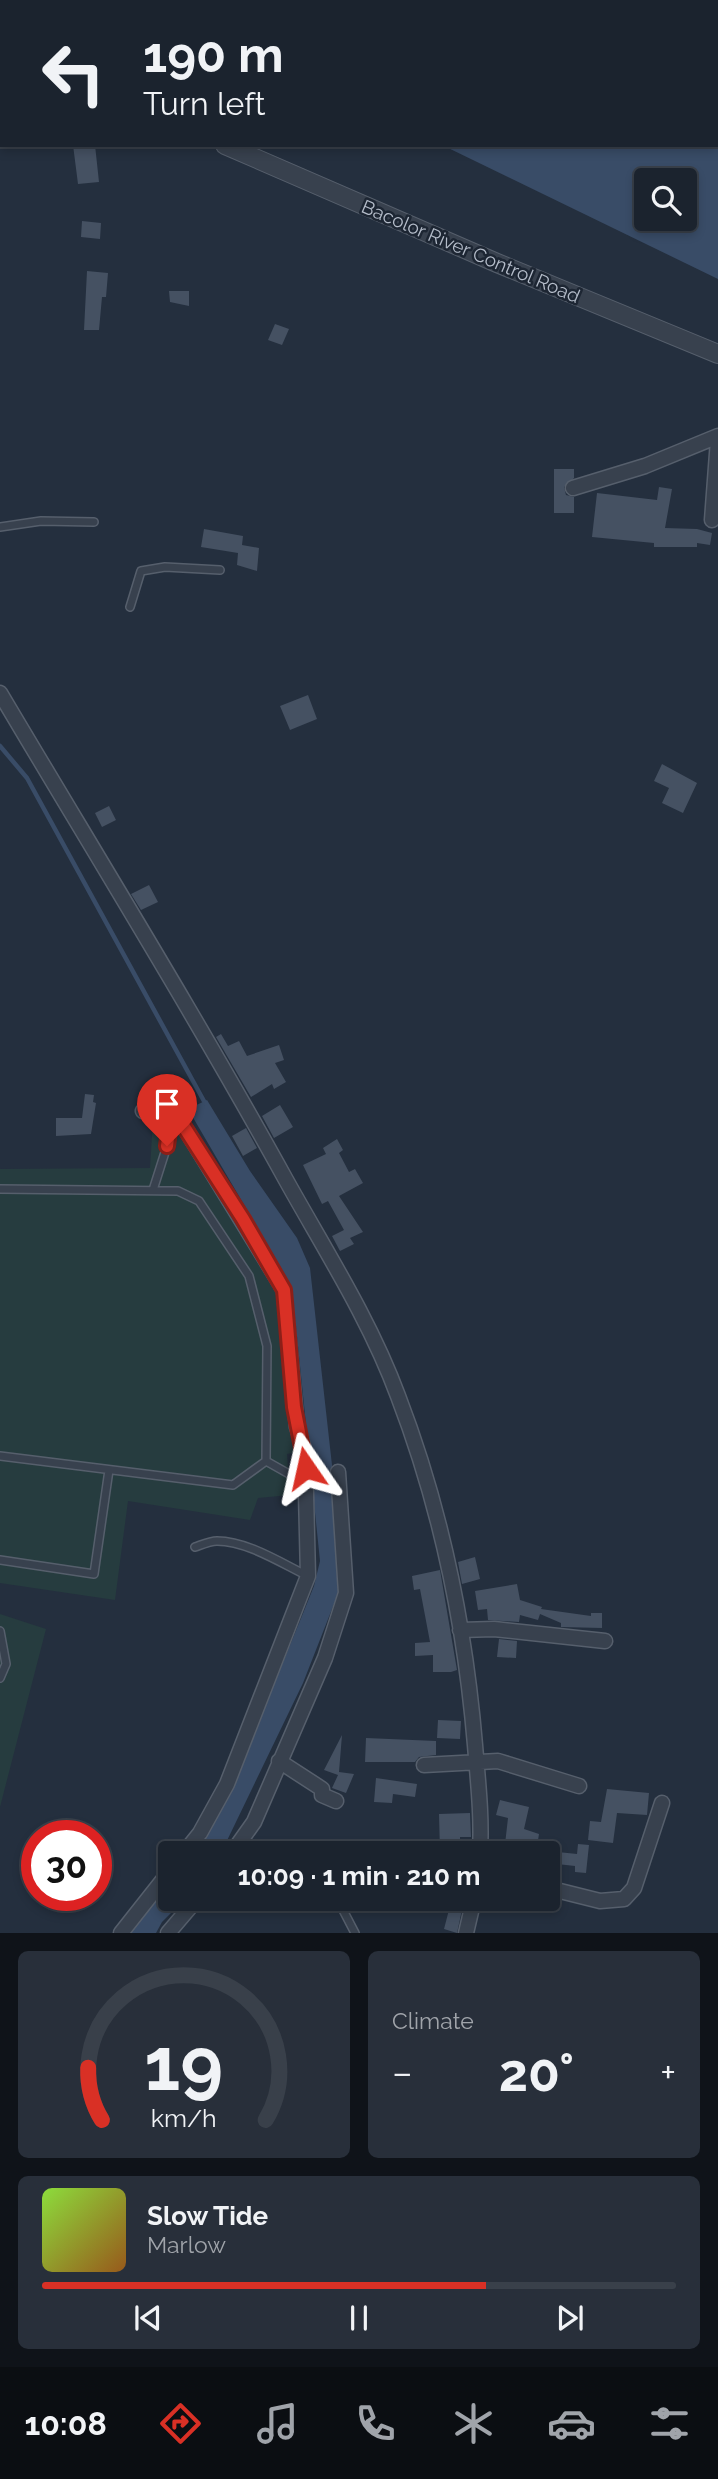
<!DOCTYPE html>
<html lang="en">
<head>
<meta charset="utf-8">
<style>
  :root { --surface:#1b232e; --page:#282f3a; --text:#f1f3f6; --muted:#a0a4aa; --line:#39404a; --accent:#d93025 }
  body { margin:0; font-family:Raleway,sans-serif; background:var(--page); color:var(--text); height:100vh; display:flex; flex-direction:column; font-size:26px; white-space:nowrap }
  * { box-sizing:border-box; margin:0 }
  p { font-size:23px; color:var(--muted) }
  .icon { flex:none; width:38px; height:38px; fill:none; stroke:currentColor; stroke-width:2; stroke-linecap:round; stroke-linejoin:round }
  .map { position:relative; height:1933px; overflow:hidden }
  .sheet { display:flex; flex-direction:column; gap:18px; padding:18px; background:#0f1319; flex:1 }
  .sheet>* { flex:none }
  .top-card { position:absolute; left:0px; top:0px; width:719px; height:147px; box-shadow:0 4px 10px #0003,0 0 0 2px var(--line); background:#1b232e; color:var(--text); overflow:hidden }
  .buttons { position:absolute; left:634px; top:168px; display:grid; gap:14px }
  .buttons a { display:grid; place-items:center; width:63px; height:63px; border-radius:7px; background:var(--surface); box-shadow:0 4px 10px #0003,0 0 0 2px var(--line); font-size:35px }
  .speed { position:absolute; left:21px; top:1820px; display:flex; gap:14px; font-size:35px; font-weight:700; text-align:center }
  .speed>* { display:grid; place-content:center; width:91px; height:91px; border-radius:50%; background:var(--surface); box-shadow:0 4px 10px #0003,0 0 0 2px var(--line); line-height:1 }
  .speed .limit { border:10px solid #d22; background:#fff; color:#111 }
  .pin { position:absolute; display:grid; place-items:center; width:60px; height:60px; color:#fff; margin:-72px -30px; border-radius:50% 50% 50% 0; rotate:-45deg; box-shadow:0 0 7px #0007 }
  .pin .icon { rotate:45deg }
  .me { position:absolute; width:77px; margin:-38px; rotate:349deg; stroke-linejoin:round; filter:drop-shadow(0 0 5px #0008) }
  .turn { display:flex; align-items:center; gap:24px; height:147px; padding:0 28px; font-size:32px }
  .turn .icon { width:91px; height:91px; stroke-width:2.5 }
  .turn b { display:block; font-size:49px; line-height:60px }
  .big { font-size:52px; font-weight:700; line-height:1.1 }
  .sheet .tile { flex:1; display:flex; flex-direction:column; justify-content:center; gap:10px; min-width:0; padding:0 24px; border-radius:10px; background:var(--page) }
  .sheet .dial { align-items:center; gap:0 }
  .dial svg { height:182px; overflow:visible; fill:none; stroke:var(--line); stroke-width:7; stroke-linecap:round; text-anchor:middle }
  .dial text { fill:var(--text); stroke:none }
  .song { display:flex; align-items:center; gap:21px }
  .cover { width:84px; height:84px; border-radius:10px; background:linear-gradient(135deg,hsl(90 70% 55%),hsl(30 70% 35%)) }
  .played { height:7px; border-radius:4px; background:linear-gradient(90deg,var(--accent) 70%,var(--line) 70%) }
  .keys { display:flex; justify-content:space-around; direction:ltr }
  .heat { display:flex; justify-content:space-between; align-items:center; font-size:38px; direction:ltr }
  .sheet .tiles { flex:1; display:grid; gap:18px; grid-template-columns:1fr 1fr }
  .tile:last-child { grid-column:span 2 }
  .trip { position:absolute; left:158px; top:1841px; width:402px; height:70px; border-radius:7px; background:var(--surface); box-shadow:0 4px 10px #0003,0 0 0 2px var(--line); font-weight:700; line-height:70px; text-align:center }
  .tab-bar { display:flex; height:112px; justify-content:space-around; align-items:center; background:#0b0e12; color:var(--muted) }
  .tab-bar .icon { width:49px; height:49px }
  .tab-bar .active { color:var(--accent) }
  .tab-bar b { font-size:32px; color:var(--text) }
  .map>svg:first-child { display:block }
</style>
</head>
<body>
<div class="map">
<svg width="718" height="1933" viewBox="0 0 718 1933">
  <rect width="100%" height="100%" fill="#242f3e"/>
  <path fill="#263c3f" d="M153,1119H175L281,1298L297,1452L287,1454L290,1495L258,1498L250,1520L128,1501L115,1600L0,1583V1169L150,1168Z
    M0,1614L46,1629L0,1807Z"/>
  <path fill="#394c67" fill-rule="evenodd" d="M168,0H599L603,2H172Z
    M718,52V279L442,145H718ZM684,180V219H646V180Z
    M207,1100L250,1171L297,1238L310,1268L335,1492L341,1586L303,1683L221,1853H190C241,1768 277,1678 314,1586L320,1561L293,1297L281,1268L188,1109Z
    M170,1879V1899H185L162,1922L156,1933H129Z"/>
  <g fill="none" stroke-linecap="round" stroke-linejoin="round">
    <path stroke="#394c67" stroke-width="4.5" d="M0,746L27,778L205,1103"/>
  </g>
  <path fill="#455162" d="M73,145H95L99,182L78,184Z
    M82,221L101,223L100,239L81,237Z
    M87,271L108,273L106,297H102L99,330H84Z
    M169,291H189V306L170,302Z
    M275,324L289,329L282,345L268,340Z
    M554,469H574V478L564,487L566,495L574,497V513H554Z
    M659,487L672,489L665,528L697,529L712,533L710,545L697,543V547H654V543L592,537L597,493L657,500Z
    M204,529L243,536L242,545L259,548L257,571L237,565L238,553L201,547Z
    M308,695L317,719L290,730L280,706Z
    M662,764L697,783L683,813L662,803L669,788L654,781Z
    M109,806L116,820L102,827L95,813Z
    M149,885L158,902L141,910L131,894Z
    M221,1034L228,1046L239,1041L247,1056L279,1045L284,1060L275,1063L286,1082L274,1089L272,1084L251,1097L216,1037Z
    M85,1094L94,1095L93,1102L96,1103L91,1134L56,1136V1118H82Z
    M280,1105L293,1127L274,1138L262,1116Z
    M246,1128L257,1148L243,1156L232,1136Z
    M337,1139L343,1150L339,1153L349,1172L355,1169L363,1183L339,1196L363,1232L350,1238L354,1244L340,1251L332,1236L344,1230L328,1201L322,1204L303,1165L326,1154L323,1148Z
    M475,1557L480,1579L462,1584L458,1562Z
    M440,1570L457,1670L451,1672H433V1655L415,1656V1643L430,1642L420,1589L414,1590L412,1576Z
    M517,1584L520,1600L542,1607L541,1609L591,1616V1613H602V1628L561,1627V1623L540,1614L538,1620L520,1615L519,1622L488,1620L487,1609L478,1610L475,1591Z
    M499,1639L517,1641L516,1658L497,1657Z
    M438,1720L461,1721L460,1739L437,1738Z
    M342,1735L339,1772L354,1774L346,1793L332,1788L338,1775L324,1770Z
    M366,1738L436,1741V1755L419,1757L415,1762H365Z
    M376,1778L417,1784L415,1797L393,1794L392,1803L374,1802Z
    M607,1789L649,1793L647,1815L617,1813L613,1843L588,1840L590,1821L601,1822Z
    M500,1800L529,1807L524,1829L539,1834L536,1853H504L508,1818L496,1815Z
    M470,1813L471,1837H460V1852H440L439,1814Z
    M578,1844L589,1845L586,1873L575,1872V1866L548,1863V1851L577,1854Z
    M451,1902L463,1905L457,1933L444,1929Z"/>
  <g fill="none" stroke-linecap="round" stroke-linejoin="round">
    <g stroke="#565f6c" stroke-width="10">
      <path id="service" d="M0,527L41,521L94,522
        M130,607L141,571L165,567L220,570
        M0,1189L178,1191L199,1201L249,1276L267,1346L266,1461
        M153,1190L167,1146L171,1109
        M0,1456L233,1485L266,1461
        M266,1461L305,1483
        M195,1547C201,1545 210,1541 217,1541C247,1541 281,1563 308,1576
        M0,1560L94,1574L109,1470
        M0,1631L6,1664L0,1678
        M343,1910L355,1933"/>
    </g>
    <g stroke="#565f6c" stroke-width="17">
      <path id="minor" d="M0,97L2,98
        M573,488L645,466L718,436
        M712,520L718,440
        M0,693C96,855 195,1015 286,1180C325,1250 370,1320 398,1396C441,1508 465,1625 475,1745C478,1782 482,1816 480,1853
        M143,1111L168,1105L175,1112L284,1290L297,1427L305,1452L308,1576L227,1784L200,1833L184,1853
        M460,1630L494,1629L605,1641
        M279,1761L322,1789V1795L336,1801
        M424,1765L498,1761L579,1786
        M232,1853L254,1822L325,1658L346,1593L338,1472
        M548,1888L600,1901L624,1899L634,1888L662,1803
        M121,1933L170,1871
        M168,1933L197,1899
        M466,1933L474,1899"/>
    </g>
    <g stroke="#565f6c" stroke-width="20">
      <path id="tertiary" d="M0,16L2,17
        M225,145L497,263L718,354"/>
    </g>
    <use href="#service" stroke="#38414e" stroke-width="7"/>
    <use href="#minor" stroke="#38414e" stroke-width="14"/>
    <use href="#tertiary" stroke="#38414e" stroke-width="18"/>
  </g>
  <g fill="none" stroke-linecap="round" stroke-linejoin="round">
    <g stroke="#8d1f18" stroke-width="18">
      <path id="route" d="M167,1146L172,1108L243,1219L284,1290L294,1407L306,1468"/>
    </g>
    <use href="#route" stroke="#d93025" stroke-width="12"/>
  </g>
  <g text-anchor="middle" stroke-width="5" stroke-linejoin="round" paint-order="stroke">
    <g font-size="19" fill="#b4bcc9" stroke="#1d2633">
      <text transform="translate(471 251) rotate(23)" y="7">Bacolor River Control Road</text>
    </g>
  </g>
</svg>
<div class="buttons">
<a><svg class="icon" aria-label="search" viewBox="0 0 24 24"><circle cx="10" cy="10" r="6"/><path d="M15 15l6 6"/></svg></a>
</div>
<div class="speed"><div class="limit">30</div></div>
<div class="pin" style="left:167px;top:1146px;background:#d93025"><svg class="icon" aria-label="arrive" viewBox="0 0 24 24"><path d="M6 21V4h12l-3 4 3 4H6"/></svg></div>
<svg class="me" style="left:306px;top:1468px" viewBox="-20 -20 40 40"><path d="M0-17L14 15 0 8-14 15z" fill="#d93025" stroke="#fff" stroke-width="4"/></svg>
<div class="trip">10:09 · 1 min · 210 m</div>
<div class="top-card">
<div class="turn"><svg class="icon" aria-label="left" viewBox="0 0 24 24"><path d="M17 20v-9H6M10 6l-5 5 5 5"/></svg><div><b>190 m</b>Turn left</div></div>
</div>
</div>
<section class="sheet">
<div class="tiles">
<div class="tile dial"><svg viewBox="0 0 100 80">
<path d="M14 69A42 42 0 1 1 86 69"/>
<path d="M14 69A42 42 0 0 1 8 46" stroke="#d93025"/>
<text x="50" y="56" font-size="32" font-weight="700">19</text>
<text x="50" y="72" font-size="11">km/h</text>
</svg></div>
<div class="tile"><p>Climate</p>
<div class="heat"><a>−</a><b class="big">20°</b><a>+</a></div>
</div>
<div class="tile">
<div class="song"><i class="cover"></i><div><b>Slow Tide</b><p>Marlow</p></div></div>
<div class="played"></div>
<div class="keys"><svg class="icon" aria-label="previous" viewBox="0 0 24 24"><path d="M18 5L8 12l10 7zM5 5v14"/></svg><svg class="icon" aria-label="pause" viewBox="0 0 24 24"><path d="M8 5v14M16 5v14"/></svg><svg class="icon" aria-label="next" viewBox="0 0 24 24"><path d="M6 5l10 7-10 7zM19 5v14"/></svg></div>
</div>
</div>
</section>
<nav class="tab-bar">
<b>10:08</b>
<svg class="icon active" aria-label="directions" viewBox="0 0 24 24"><path d="M12 3l9 9-9 9-9-9zM9 14v-3h6M13 9l2 2-2 2"/></svg>
<svg class="icon" aria-label="music" viewBox="0 0 24 24"><path d="M9 18V5l10-2v13"/><circle cx="6" cy="18" r="3"/><circle cx="16" cy="16" r="3"/></svg>
<svg class="icon" aria-label="phone" viewBox="0 0 24 24"><path d="M5 4h4l2 5-3 2q2 4 5 5l2-3 5 2v4C11 20 4 13 5 4z"/></svg>
<svg class="icon" aria-label="climate" viewBox="0 0 24 24"><path d="M12 3v18M4 7l16 10M4 17L20 7"/></svg>
<svg class="icon" aria-label="car" viewBox="0 0 24 24"><path d="M5 17H2v-5l4-1 3-4h7l3 4 3 1v5h-3M9 17h6M6 11h13"/><circle cx="7" cy="17" r="2"/><circle cx="17" cy="17" r="2"/></svg>
<svg class="icon" aria-label="filters" viewBox="0 0 24 24"><path d="M4 7h16M4 17h16"/><circle cx="9" cy="7" r="2"/><circle cx="15" cy="17" r="2"/></svg>
</nav>
</body>
</html>
